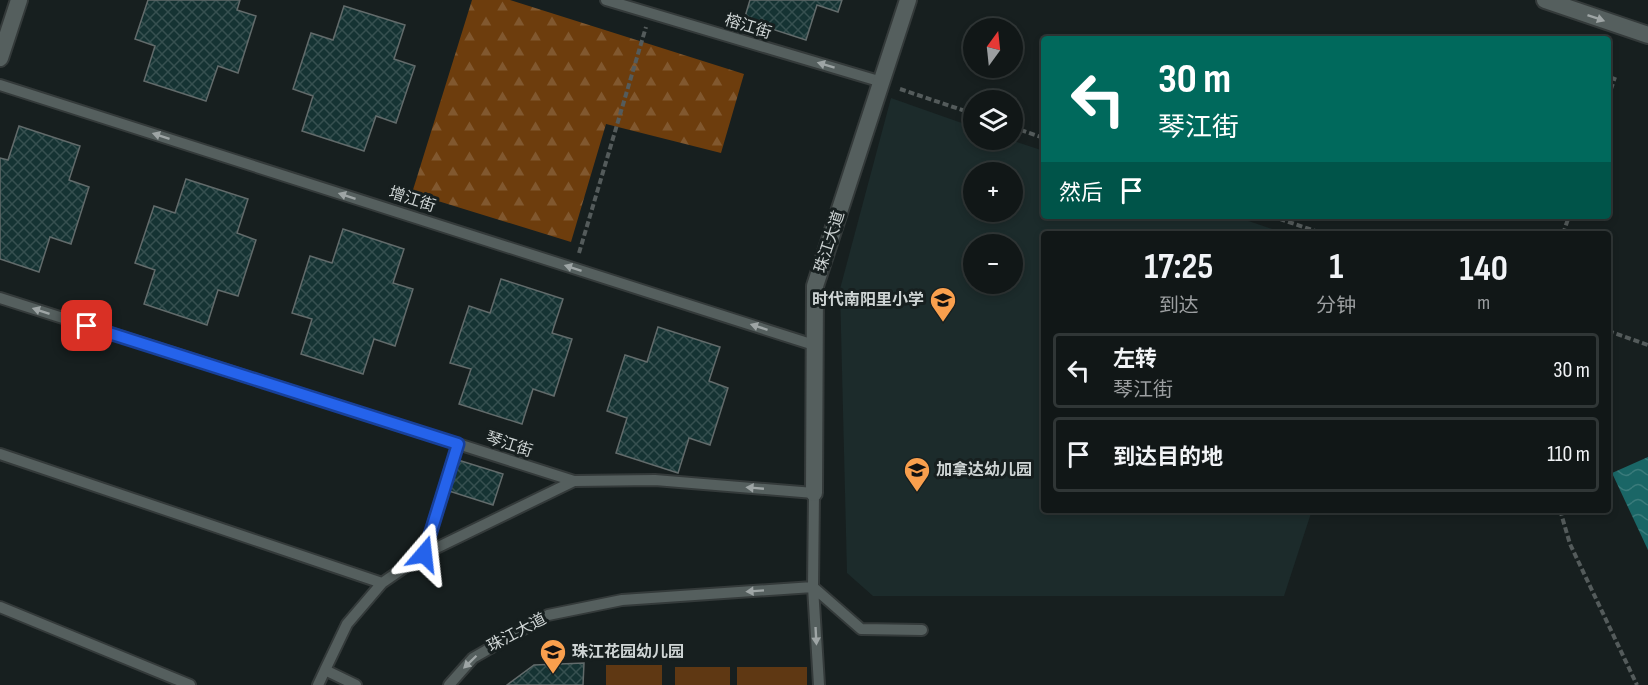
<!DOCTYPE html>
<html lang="zh">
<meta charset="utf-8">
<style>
body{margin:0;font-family:"Sofia Sans Condensed","Noto Sans SC",sans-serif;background:#1a2020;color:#f1f3f6;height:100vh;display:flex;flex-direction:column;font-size:22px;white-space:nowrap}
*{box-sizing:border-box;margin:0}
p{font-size:20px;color:#9c9fa1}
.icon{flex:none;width:33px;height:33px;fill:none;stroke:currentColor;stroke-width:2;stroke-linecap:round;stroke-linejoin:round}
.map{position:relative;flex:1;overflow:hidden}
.details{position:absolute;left:1041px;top:231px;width:570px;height:282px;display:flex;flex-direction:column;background:#111717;border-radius:6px;box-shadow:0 3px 9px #0003,0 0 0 2px #303636}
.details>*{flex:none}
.top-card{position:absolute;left:1041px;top:36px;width:570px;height:183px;border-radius:6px;box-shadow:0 3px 9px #0003,0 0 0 2px #303636;background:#00695c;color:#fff;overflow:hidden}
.needle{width:39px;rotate:15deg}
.controls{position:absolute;left:963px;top:18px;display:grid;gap:12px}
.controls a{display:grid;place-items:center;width:60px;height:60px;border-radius:50%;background:#111717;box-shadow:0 3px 9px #0003,0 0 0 2px #303636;font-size:30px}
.pin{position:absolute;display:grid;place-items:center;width:51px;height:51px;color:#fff;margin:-26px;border-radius:12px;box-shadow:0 3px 9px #0006}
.me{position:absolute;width:66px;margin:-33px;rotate:17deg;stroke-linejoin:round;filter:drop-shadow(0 0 4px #0008)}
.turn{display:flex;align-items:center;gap:21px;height:126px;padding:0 18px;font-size:27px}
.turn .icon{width:78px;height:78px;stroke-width:2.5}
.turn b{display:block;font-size:42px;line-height:51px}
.then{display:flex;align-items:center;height:57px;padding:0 18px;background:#0003;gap:12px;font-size:22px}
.eta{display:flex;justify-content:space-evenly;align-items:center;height:102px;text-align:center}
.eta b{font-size:36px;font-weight:700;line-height:42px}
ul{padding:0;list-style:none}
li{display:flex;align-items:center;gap:18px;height:75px;margin:0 12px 9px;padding:0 6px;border:3px solid #303636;border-radius:6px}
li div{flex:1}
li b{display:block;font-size:22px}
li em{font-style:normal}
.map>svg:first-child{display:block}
.built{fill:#1c2b2b;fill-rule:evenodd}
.green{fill:#5f3813}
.forest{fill:url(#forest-firs)}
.water{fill:url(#water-waves)}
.building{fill:url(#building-cross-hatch);stroke:#626b6b;stroke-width:1.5}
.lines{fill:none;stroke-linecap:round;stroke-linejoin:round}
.service-casing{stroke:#343a3a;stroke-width:14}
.minor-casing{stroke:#343a3a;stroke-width:20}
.secondary-casing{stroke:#343a3a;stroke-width:20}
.path{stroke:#545b5b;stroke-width:4;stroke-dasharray:6 3;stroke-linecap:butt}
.service{stroke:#555f5e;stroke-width:10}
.minor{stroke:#555f5e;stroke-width:16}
.secondary{stroke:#555f5e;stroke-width:16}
.oneway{fill:#9ea5a5}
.route-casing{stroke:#184099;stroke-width:15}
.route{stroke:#2563eb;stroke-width:10}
.labels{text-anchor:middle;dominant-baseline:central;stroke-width:6;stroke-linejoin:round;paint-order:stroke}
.street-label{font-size:16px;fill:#ced4d4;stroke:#171f1f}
.poi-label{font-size:16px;font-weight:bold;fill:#ced4d4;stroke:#171f1f;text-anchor:start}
</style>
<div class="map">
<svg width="1648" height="685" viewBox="0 0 1648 685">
<defs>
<pattern id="forest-firs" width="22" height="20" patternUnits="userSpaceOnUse" patternTransform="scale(1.5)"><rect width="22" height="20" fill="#6d3d0d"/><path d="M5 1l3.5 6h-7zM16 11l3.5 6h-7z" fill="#81582f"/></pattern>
<pattern id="water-waves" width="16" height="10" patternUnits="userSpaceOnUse" patternTransform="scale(1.5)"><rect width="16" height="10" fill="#1a6666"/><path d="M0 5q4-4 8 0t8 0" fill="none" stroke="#3a7b7b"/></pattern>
<pattern id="building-cross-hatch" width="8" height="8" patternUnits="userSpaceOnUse" patternTransform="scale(1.5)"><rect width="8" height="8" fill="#153333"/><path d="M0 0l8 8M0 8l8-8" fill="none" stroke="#365050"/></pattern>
</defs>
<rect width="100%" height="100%" fill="#171f1f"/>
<path class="built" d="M891,98L973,127L974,140H1011L1044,151V216H1234L1287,234H1044V510H1312L1284,596H873L847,573L840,289ZM974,172H1012V212H974ZM974,244H1012V284H974Z"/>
<path class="green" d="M606,665H662V685H606Z
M675,667H730V685H675Z
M737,667H807V685H737Z"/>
<path class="forest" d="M472,0H510L744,74L721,153L606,124L571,242L412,193Z"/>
<path class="water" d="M1648,457V550L1612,473Z"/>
<path class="building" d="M148,0H240L237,10L256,16L238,73L218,66L206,101L144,81L155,46L135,39Z
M750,0H842L838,12L817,5L806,40L744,20Z
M344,6L405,25L394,59L415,66L396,123L376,116L364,151L302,131L313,96L293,89L311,33L333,40Z
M19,126L80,146L69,180L89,187L71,244L50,237L39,272L0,259V158L8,160Z
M186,179L248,199L237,233L256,240L238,296L218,290L207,325L144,304L155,270L135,263L154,206L175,213Z
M343,229L404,249L393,283L413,289L395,346L374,339L363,374L301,354L312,319L292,313L310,256L332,263Z
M501,279L563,299L552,333L572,339L554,396L533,389L522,424L459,404L471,369L450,363L469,306L490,313Z
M658,327L720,347L709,381L728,388L710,445L689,438L678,473L616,453L627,418L607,411L625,355L647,362Z
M458,460L503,474L493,505L449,491Z
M584,663L583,685H507L534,665Z"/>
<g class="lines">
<g class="service-casing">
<path id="service" d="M606,0L882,82
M0,85L814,345
M0,298L574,481L655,480L814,493L813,587L819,685
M0,454L382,583
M424,554L458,444
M813,587L861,629L922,630
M0,607L190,685
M318,685L325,670
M356,685L325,670L347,624L382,583L424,554L574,481
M449,685L473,658L548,615L622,600L813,587"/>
</g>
<g class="minor-casing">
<path id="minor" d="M0,58L19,0
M814,493L815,286L908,0"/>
</g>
<g class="secondary-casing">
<path id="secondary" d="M1545,0L1648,35"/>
</g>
<path class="path" d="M900,89L974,114
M1608,98L1615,77
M1012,127L1044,138
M1271,216L1324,234
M1563,234L1569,216
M579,253L646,27
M1608,331L1648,345
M1560,510L1570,544L1637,685"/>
<use href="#service" class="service"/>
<use href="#minor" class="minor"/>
<use href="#secondary" class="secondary"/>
</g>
<defs><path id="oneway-solid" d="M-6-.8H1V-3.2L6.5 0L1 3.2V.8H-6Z" transform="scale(1.5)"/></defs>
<g class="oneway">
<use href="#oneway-solid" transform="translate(1596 18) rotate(19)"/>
<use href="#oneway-solid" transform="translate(826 65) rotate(-163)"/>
<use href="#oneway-solid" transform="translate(161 136) rotate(-162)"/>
<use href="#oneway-solid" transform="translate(347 196) rotate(-162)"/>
<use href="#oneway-solid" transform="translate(573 268) rotate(-162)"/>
<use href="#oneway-solid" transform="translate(41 311) rotate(-162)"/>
<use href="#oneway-solid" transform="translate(759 327) rotate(-162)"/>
<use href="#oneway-solid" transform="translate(755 488) rotate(-175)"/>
<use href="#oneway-solid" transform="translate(755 591) rotate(176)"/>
<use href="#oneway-solid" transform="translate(816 636) rotate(87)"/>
<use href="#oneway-solid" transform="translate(470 662) rotate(136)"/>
</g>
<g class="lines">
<g class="route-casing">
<path id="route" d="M87,326L458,444L424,554"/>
</g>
<use href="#route" class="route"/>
</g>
<defs>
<g id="school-pin" transform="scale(1.35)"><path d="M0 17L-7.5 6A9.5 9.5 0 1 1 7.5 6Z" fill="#f99f4d" stroke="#171f1f"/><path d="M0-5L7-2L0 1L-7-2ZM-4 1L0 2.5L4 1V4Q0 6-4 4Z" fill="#111"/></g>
</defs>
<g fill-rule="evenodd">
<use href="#school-pin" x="943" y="300"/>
<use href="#school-pin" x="917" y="470"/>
<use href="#school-pin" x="553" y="652"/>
</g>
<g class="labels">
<g class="street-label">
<text transform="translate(748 27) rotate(17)">榕江街</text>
<text transform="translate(412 200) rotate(18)">增江街</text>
<text transform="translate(830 242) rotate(-72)">珠江大道</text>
<text transform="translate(509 445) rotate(18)">琴江街</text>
<text transform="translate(517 633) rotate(-28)">珠江大道</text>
</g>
<g class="poi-label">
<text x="924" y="300" text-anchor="end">时代南阳里小学</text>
<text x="936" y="470">加拿达幼儿园</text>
<text x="572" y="652">珠江花园幼儿园</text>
</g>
</g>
</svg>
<div class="controls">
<a><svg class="needle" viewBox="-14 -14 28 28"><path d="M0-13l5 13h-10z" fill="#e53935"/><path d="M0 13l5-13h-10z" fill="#9c9fa1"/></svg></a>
<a><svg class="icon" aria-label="layers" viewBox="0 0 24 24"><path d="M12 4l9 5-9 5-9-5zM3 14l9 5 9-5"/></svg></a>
<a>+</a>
<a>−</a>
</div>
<div class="pin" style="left:87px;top:326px;background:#d93025"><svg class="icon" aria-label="arrive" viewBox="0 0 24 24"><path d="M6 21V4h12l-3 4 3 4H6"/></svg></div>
<svg class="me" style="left:424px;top:554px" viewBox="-20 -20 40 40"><path d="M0-17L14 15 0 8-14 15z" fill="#2563eb" stroke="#fff" stroke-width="4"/></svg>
<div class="top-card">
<div class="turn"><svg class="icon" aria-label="left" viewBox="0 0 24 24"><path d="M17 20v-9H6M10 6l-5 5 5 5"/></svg><div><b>30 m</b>琴江街</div></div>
<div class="then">然后<svg class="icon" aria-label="arrive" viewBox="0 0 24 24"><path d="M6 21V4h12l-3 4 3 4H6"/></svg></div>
</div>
<section class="details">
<div class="eta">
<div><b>17:25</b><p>到达</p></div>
<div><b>1</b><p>分钟</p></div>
<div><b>140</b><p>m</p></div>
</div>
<ul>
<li><svg class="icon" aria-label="left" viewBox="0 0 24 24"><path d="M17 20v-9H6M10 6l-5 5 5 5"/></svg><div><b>左转</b><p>琴江街</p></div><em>30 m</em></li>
<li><svg class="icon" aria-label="arrive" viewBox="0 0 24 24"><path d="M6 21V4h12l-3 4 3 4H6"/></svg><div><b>到达目的地</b></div><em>110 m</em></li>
</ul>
</section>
</div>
